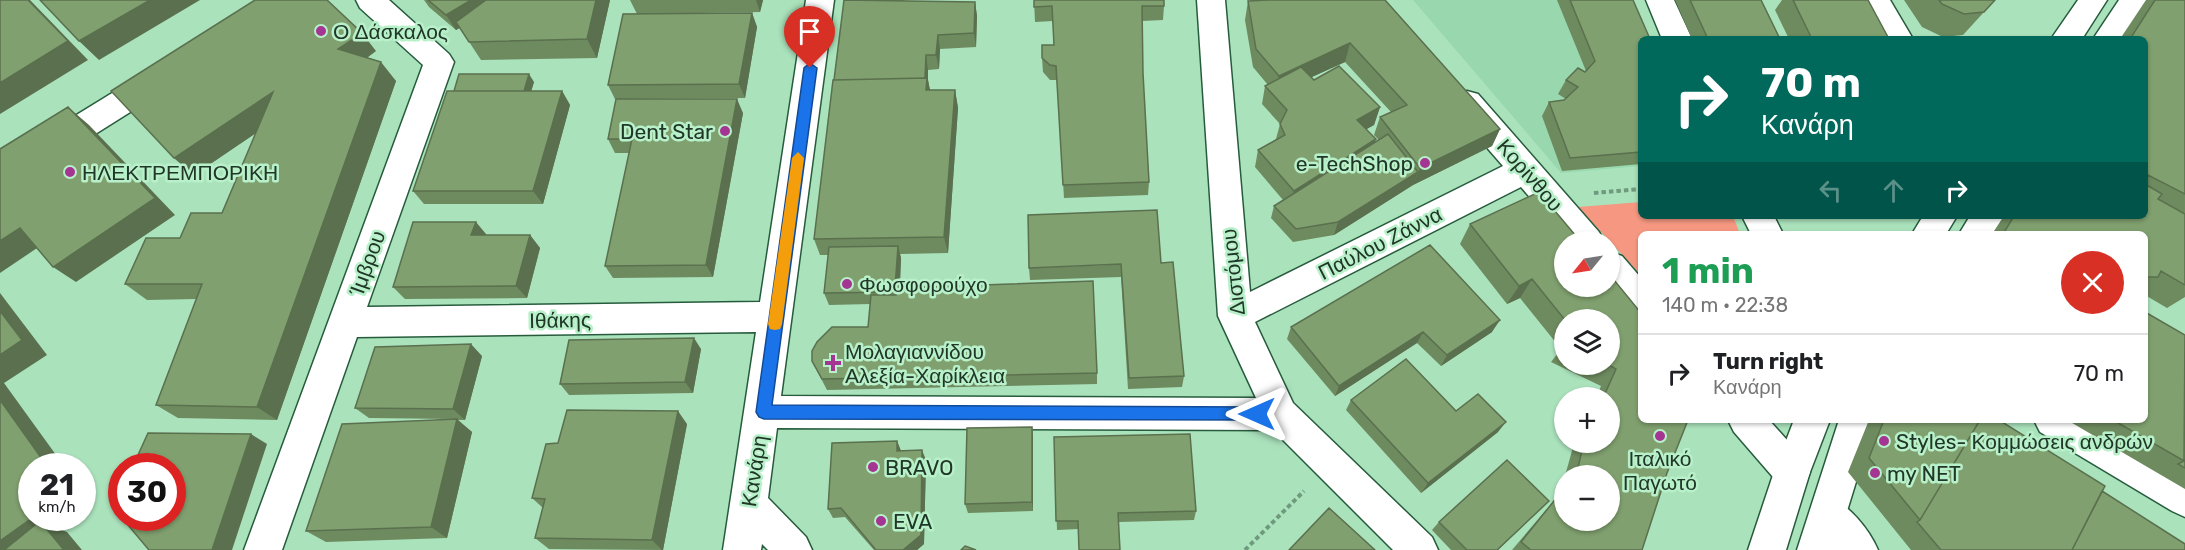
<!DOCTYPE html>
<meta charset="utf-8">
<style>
body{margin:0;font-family:Rubik,sans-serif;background:#f2f2f2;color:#202124;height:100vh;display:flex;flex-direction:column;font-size:22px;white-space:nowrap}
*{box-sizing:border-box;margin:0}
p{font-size:20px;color:#757577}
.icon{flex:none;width:33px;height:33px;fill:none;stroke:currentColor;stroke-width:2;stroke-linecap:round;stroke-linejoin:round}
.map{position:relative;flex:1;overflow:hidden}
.side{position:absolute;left:1638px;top:231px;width:510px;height:192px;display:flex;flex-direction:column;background:#fff;border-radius:9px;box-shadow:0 2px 4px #0004}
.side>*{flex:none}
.banner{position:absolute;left:1638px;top:36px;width:510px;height:183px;border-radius:9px;box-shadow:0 2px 4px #0004;background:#00695c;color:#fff;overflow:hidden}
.needle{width:39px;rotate:240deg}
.controls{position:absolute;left:1554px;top:231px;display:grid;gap:12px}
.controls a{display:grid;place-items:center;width:66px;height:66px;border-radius:50%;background:#fff;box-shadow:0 2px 4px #0004;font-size:30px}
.speed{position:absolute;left:18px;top:453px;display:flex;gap:12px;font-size:30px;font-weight:700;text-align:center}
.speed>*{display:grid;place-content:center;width:78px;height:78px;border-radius:50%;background:#fff;box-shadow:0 2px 4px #0004;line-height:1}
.speed small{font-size:15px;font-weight:400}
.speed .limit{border:9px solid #d22;background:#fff;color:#111}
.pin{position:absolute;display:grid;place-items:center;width:51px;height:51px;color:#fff;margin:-62px -26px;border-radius:50% 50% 50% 0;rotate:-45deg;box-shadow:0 0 6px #0007}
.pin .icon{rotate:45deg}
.me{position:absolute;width:66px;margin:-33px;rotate:270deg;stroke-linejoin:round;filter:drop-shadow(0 0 4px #0008)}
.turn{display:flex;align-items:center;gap:21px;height:126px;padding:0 24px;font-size:27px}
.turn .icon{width:78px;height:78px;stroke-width:2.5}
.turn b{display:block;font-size:42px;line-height:51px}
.lanes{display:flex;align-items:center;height:57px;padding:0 24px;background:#0003;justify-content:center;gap:30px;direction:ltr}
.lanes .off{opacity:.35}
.round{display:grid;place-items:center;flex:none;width:63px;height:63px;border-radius:32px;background:#f2f2f2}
.summary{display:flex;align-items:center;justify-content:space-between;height:102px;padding:0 24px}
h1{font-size:36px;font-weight:700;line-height:45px;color:#1e9e55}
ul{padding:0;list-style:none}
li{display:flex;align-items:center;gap:18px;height:78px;padding:0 24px;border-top:2px solid #e0e0e0}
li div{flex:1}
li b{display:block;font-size:22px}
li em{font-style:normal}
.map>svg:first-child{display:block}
.built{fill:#99d8ae}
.green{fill:#f69881}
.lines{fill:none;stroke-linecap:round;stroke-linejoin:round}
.minor-casing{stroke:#265c3c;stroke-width:3}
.major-casing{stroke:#265c3c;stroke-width:3}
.path{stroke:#709a7d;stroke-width:4;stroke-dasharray:4.5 3;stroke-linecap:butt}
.minor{fill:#fff;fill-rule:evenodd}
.major{fill:#fff;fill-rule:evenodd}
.wall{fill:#6e8a5f;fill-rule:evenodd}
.shaded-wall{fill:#5a704e}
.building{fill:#80a06f;stroke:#5a704e;stroke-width:1.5}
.route{fill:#1a73e8;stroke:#114b97;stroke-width:1.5}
.slow{fill:#f59e0b}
.poi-dot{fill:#a53593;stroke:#b7f0c9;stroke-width:2}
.labels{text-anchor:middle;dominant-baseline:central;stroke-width:5;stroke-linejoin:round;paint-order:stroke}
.poi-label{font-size:21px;fill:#203728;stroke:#b7f0c9;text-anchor:start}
.street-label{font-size:21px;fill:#203728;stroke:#b7f0c9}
</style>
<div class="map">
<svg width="2185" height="550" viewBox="0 0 2185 550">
<rect width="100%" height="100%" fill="#aae2bc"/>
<path class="built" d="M1413,0H1628L1641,39V166L1561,173Z"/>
<path class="green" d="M1641,202V216H1733L1740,234H1641V275L1578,207Z"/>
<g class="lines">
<g class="minor-casing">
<path id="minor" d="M356,0H389L449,54L454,62L367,307L760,302L806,0H834L781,396L1256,398L1218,316L1197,0H1225L1250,292L1503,166L1456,112L1452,103L1456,94L1467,91L1478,94L1599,232L1604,242H1568L1521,187L1255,322L1293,403L1432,537L1438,550H1393L1273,430L777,428L768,498L806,537L812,550H768L762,544L761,550H723L756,332L357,337L282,550H244L423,65L360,8Z
M1646,0H1674L1692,39H1662Z
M1862,0H1890L1913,39H1883Z
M1742,216H1774L1783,234H1751Z
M1610,252L1622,256L1641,278V316L1629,311L1608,286H1610Z
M1728,420H1769L1805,460L1810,472L1805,484L1792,489L1779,484L1734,432Z
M2034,420H2084L2185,479V517L2172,511L2040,432Z
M1828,496C1849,505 1869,529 1878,550H1835L1815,527L1810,514L1815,501Z"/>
</g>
<g class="major-casing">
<path id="major" d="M2078,0H2107L2082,39H2051Z
M2119,0H2148L2124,39H2093Z
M159,67L170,71L174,79L170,87L11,187L0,191V162L148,71Z
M1923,216H1957L1946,234H1912Z
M1970,216H2004L1993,234H1959Z
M1794,420H1830L1810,472L1786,550H1748L1774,472Z
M1839,420H1875L1835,550H1797Z"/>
</g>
<path class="path" d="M1594,193L1641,189
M1245,550L1304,491"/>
<use href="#minor" class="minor"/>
<use href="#major" class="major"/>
</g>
<path class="wall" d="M424,0H610L597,58L481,60L460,28L456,30L429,7Z
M630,0H763L760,12L637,14Z
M844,0H905L904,1L975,2L977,16L976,47L940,49L939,69L928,70V80L930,90H955L958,108L948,253L900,254L901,258L900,287L1097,373V384L827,390L812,361L868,327L870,304L829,305L824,293L828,255H820L814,239Z
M1034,0L1164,6L1163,20L1142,21L1143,73L1149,182L1148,195L1064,198L1057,80H1050L1043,72L1042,58L1054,45L1053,21L1035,22Z
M1385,0L1500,129L1492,146L1413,185L1334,235L1293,242L1271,218L1274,206L1283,200L1255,167L1258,150L1276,139L1280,124L1262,104L1265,86L1268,85L1253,67L1245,20L1248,1ZM1345,62L1391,112L1380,117L1374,135L1379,140L1374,143L1376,139L1366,129L1374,125L1380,107L1314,80L1311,77Z
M1557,0H1633L1641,39V164L1562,171L1542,116L1549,102L1564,100L1566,99L1558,94L1566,80L1586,71Z
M1675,0H1761L1780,39H1692Z
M1782,0H1868L1889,39H1789L1775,10Z
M1904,0H1995L1963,35L1943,37L1922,27Z
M2146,0H2185V297L2167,308L2145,295V234H1992L2004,216H2145V39H2120Z
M752,13L757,27L745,98L619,99L743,113L713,277L613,278L605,266L630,153H615L608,139L616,99H615L608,85Z
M376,51L367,58L396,81L277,420L178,418L156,405L196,299L147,300L125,284L180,238L222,213L256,133L194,175L174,158Z
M534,82L531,91H562L570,105L543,204H424L413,191L454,91Z
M1470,224L1610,286L1667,473L1642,550H1512L1545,511L1558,496L1560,497L1564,479V520L1610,476H1565L1573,447L1575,442H1610V398H1596L1601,386L1551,362L1561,349L1520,298L1507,304L1460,244ZM1564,320L1610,364H1564Z
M486,234V235H530L540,248L527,298L405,299L393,287Z
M1161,263L1184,376L1182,387L1128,389L1121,277L1030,280L1029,268Z
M1291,327L1492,332L1441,366L1417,343L1335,396L1287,339Z
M2185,335V489L2067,420H2145Z
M701,349L693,393L569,395L560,384Z
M482,356L465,420H457L472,432L447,538L326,542L306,531L454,419L369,418L355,408Z
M1351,400L1456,411L1498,432L1421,493L1346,410Z
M1869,420H1999L2102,491L2185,550H1911L1848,472Z
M687,424L663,550L549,549L535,538L543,508L532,498Z
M1032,427L1033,437V511L968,513L965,504Z
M1054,437L1196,511L1194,520L1119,522L1078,529L1057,530Z
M897,441L901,451L926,460L924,544L917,550H874L845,517L833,518L828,509Z
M1549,501L1498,550H1451L1432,530L1439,522Z"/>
<path class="shaded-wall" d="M28,0H30L88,60L0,114V83Z
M150,0H200L99,60L79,41Z
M471,0H504L456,30L446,15Z
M596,0H610L597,58L587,39Z
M756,0H763L760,12Z
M975,2L977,16L976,47L974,33Z
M752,13L757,27L745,98L739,84Z
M362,33L376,51L353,67L338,49Z
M938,35L940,49L939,69L936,55Z
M1350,43L1345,62L1275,94L1279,76Z
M926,55L928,70V80L931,96L930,108L924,82Z
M381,62L396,81L277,420L257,407Z
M529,74L534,82L527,105L522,98Z
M955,90L958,108L948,253L944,237Z
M562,91L570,105L543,204L533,191Z
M273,92L290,110L194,175L174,158Z
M737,99L743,113L713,277L706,265Z
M68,107L89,125L175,215L76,282L53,267Z
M1380,107L1374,125L1351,138L1357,120Z
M1500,129L1492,146L1413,185L1420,168Z
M1376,139L1370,157L1289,208L1294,191Z
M1418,172L1413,185L1334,235L1338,222Z
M476,222L486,234L482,248L471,235Z
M20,228L43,244L0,273V241Z
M530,235L540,248L527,298L516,286Z
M898,246L901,258L899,300L895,288Z
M1532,279L1520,298L1507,304L1519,286Z
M0,293L47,355L4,383L64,466H47L0,400Z
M1500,320L1492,332L1441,366L1447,355Z
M1423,332L1417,343L1335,396L1339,386Z
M694,338L701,349L693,393L685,382Z
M471,344L482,356L465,420L453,409Z
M678,411L687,424L663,550H662L652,540Z
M457,419L472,432L447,538L431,527Z
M1506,422L1498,432L1421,493L1428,483Z
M1032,427L1033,437V511L1032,502Z
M251,434L267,444L232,550H212Z
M897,441L901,451H897Z
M922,450L926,460L924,544L917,550H903Z
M82,493L91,505L82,511Z
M32,518H74L59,529L67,532L82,550H0V541Z"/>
<path class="building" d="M0,0H28L68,41L0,83Z
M40,0H150L79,41Z
M255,0H327L362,33L338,49L381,62L257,407L156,405L202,284H125L146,238H180L191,213H222L273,92L174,158L111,91Z
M428,0H471L446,15Z
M486,0H596L587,39L469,42L456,22Z
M844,0L975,2L974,33L938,35L936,55H926L925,78L834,80Z
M1034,0H1164V6H1142L1143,73L1149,182L1063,185L1056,66L1050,65L1042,58V45H1054L1052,6L1034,7Z
M1268,0H1385L1500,129L1420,168L1380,117L1407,105L1350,43L1279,76L1256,49L1248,1Z
M1570,0H1633L1650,39H1641V152L1570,158L1549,102L1564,100L1578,87L1566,80L1578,68L1585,72L1595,61Z
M1690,0H1761L1780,39H1708Z
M1793,0H1868L1889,39H1812Z
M1939,0H1995L1984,12L1964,14L1942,4Z
M2155,0H2185V194L2148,175L2145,181V39H2130Z
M752,13L739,84L608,85L623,14Z
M1339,66L1380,107L1357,120L1376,139L1294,191L1258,150L1285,135L1280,124L1287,110L1265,86L1301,67L1314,80Z
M459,74H529L524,91H454Z
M927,78L926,90H955L944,237L814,239L833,80Z
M447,91H562L533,191H413Z
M616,99H737L706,265L605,266L632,139H608Z
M68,107L155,198L53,267L20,228L0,241V149Z
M1388,134L1418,172L1338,222L1296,229L1274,206Z
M2145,184L2162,194L2158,199L2185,214V285L2161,271L2158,277H2145V234H2003L2014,216H2145Z
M1539,192L1581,242H1564V286H1610V275L1641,313V420H1688L1667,473L1642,550H1531L1521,542L1558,496L1564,499V520H1610V476H1576L1584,442H1610V398H1603L1616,369L1607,364H1610V320H1565L1532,279L1519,286L1470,224Z
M1157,210L1161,263L1173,262L1184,376L1129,378L1121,264L1029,268L1028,215Z
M413,222H476L471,235H530L516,286L393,287Z
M1430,245L1500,320L1447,355L1423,332L1339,386L1291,327Z
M898,246L895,288L1093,281L1097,373L822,379L812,361V351L817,342L832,327H868L871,295H896V292L824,293L829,247Z
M0,311L22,340L0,355Z
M2145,312L2185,335L2184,461L2113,420H2145Z
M694,338L685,382L560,384L569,340Z
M471,344L453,409L355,408L375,347Z
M1406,359L1456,411L1478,394L1506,422L1428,483L1351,400Z
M0,400L47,466H32V518L0,541Z
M567,410L678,411L652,540L535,538L545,499L532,498L546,444L558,443Z
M457,419L431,527L306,531L342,424Z
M1884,420H1980L1920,520L1869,458Z
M1980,420H1999L2105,486L2072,550H1941L1917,522L1920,520Z
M1032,427V502L965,504L967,428Z
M148,433L251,434L212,550H149L122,518H172V466H133Z
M1190,434L1196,511L1118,513L1120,550H1079L1078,521H1056L1054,437Z
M897,441V451L922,450L921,535L903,550H876L841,508L828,509L832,443Z
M1507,460L1549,501L1497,550H1467L1439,522Z
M2185,460V468L2178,464L2184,461Z
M2102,491L2185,544V550H2072Z
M122,492V517L114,508Z
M1329,508L1375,550H1289Z
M40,521L64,550H4Z
M965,546L976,550H961Z"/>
<path class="route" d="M810,63L817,68L772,405L1257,407L1262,409L1265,414L1262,418L1257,420L764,419L759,417L756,412L804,68Z"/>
<path class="slow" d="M798,152L804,158L782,324L780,329L775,330L770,329L768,324L792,158Z"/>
<g class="poi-dot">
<circle cx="321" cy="31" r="6"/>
<circle cx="725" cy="131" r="6"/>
<circle cx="1425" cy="163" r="6"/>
<circle cx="70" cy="172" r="6"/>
<circle cx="847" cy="284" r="6"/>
<path d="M830 354h6v6h6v6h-6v6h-6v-6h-6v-6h6z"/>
<circle cx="1660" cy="436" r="6"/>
<circle cx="1884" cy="441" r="6"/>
<circle cx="873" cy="467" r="6"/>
<circle cx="1875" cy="473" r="6"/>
<circle cx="881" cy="521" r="6"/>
</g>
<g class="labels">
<g class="poi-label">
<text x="333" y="31">Ο Δάσκαλος</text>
<text x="713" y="131" text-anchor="end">Dent Star</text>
<text x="1413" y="163" text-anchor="end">e-TechShop</text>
<text x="82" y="172">ΗΛΕΚΤΡΕΜΠΟΡΙΚΗ</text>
<text x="859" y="284">Φωσφορούχο</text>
<text x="845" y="351">Μολαγιαννίδου<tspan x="845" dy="24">Αλεξία-Χαρίκλεια</tspan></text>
<text x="1896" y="441">Styles- Κομμώσεις ανδρών</text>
<text x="1660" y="458" text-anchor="middle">Ιταλικό<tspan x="1660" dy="24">Παγωτό</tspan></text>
<text x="885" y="467">BRAVO</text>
<text x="1887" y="473">my NET</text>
<text x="893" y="521">EVA</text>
</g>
<g class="street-label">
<text transform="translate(1530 175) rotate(49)">Κορίνθου</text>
<text transform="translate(1380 243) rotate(-27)">Παύλου Ζάννα</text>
<text transform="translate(367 263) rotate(-70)">Ίμβρου</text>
<text transform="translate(1233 272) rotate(-96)">Διστόμου</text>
<text transform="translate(560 320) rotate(-1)">Ιθάκης</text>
<text transform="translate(754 471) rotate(-81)">Κανάρη</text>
</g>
</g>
</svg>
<div class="controls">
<a><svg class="needle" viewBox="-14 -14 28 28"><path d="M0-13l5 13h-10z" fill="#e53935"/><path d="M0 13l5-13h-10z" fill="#757577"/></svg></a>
<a><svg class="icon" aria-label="layers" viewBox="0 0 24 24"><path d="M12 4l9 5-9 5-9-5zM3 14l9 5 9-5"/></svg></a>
<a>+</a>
<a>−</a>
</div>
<div class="speed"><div>21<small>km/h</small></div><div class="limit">30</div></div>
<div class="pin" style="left:810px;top:68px;background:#d93025"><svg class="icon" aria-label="arrive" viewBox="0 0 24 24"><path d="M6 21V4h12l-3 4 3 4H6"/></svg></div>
<svg class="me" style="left:1257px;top:414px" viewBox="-20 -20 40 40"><path d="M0-17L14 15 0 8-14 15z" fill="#1a73e8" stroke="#fff" stroke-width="4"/></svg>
<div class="banner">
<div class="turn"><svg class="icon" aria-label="right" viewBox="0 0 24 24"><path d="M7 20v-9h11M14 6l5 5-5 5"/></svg><div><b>70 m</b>Κανάρη</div></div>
<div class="lanes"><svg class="icon off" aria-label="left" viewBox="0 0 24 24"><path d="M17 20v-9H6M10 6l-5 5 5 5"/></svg><svg class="icon off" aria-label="ahead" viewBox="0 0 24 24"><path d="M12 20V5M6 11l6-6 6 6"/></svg><svg class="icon" aria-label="right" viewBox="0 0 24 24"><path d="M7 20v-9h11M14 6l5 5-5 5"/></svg></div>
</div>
<section class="side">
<div class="summary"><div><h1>1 min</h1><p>140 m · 22:38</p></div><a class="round" style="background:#d93025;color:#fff"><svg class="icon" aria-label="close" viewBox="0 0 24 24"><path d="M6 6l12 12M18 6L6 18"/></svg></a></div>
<ul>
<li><svg class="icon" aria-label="right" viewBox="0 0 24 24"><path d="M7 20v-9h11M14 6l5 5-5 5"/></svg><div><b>Turn right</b><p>Κανάρη</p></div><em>70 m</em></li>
</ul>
</section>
</div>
